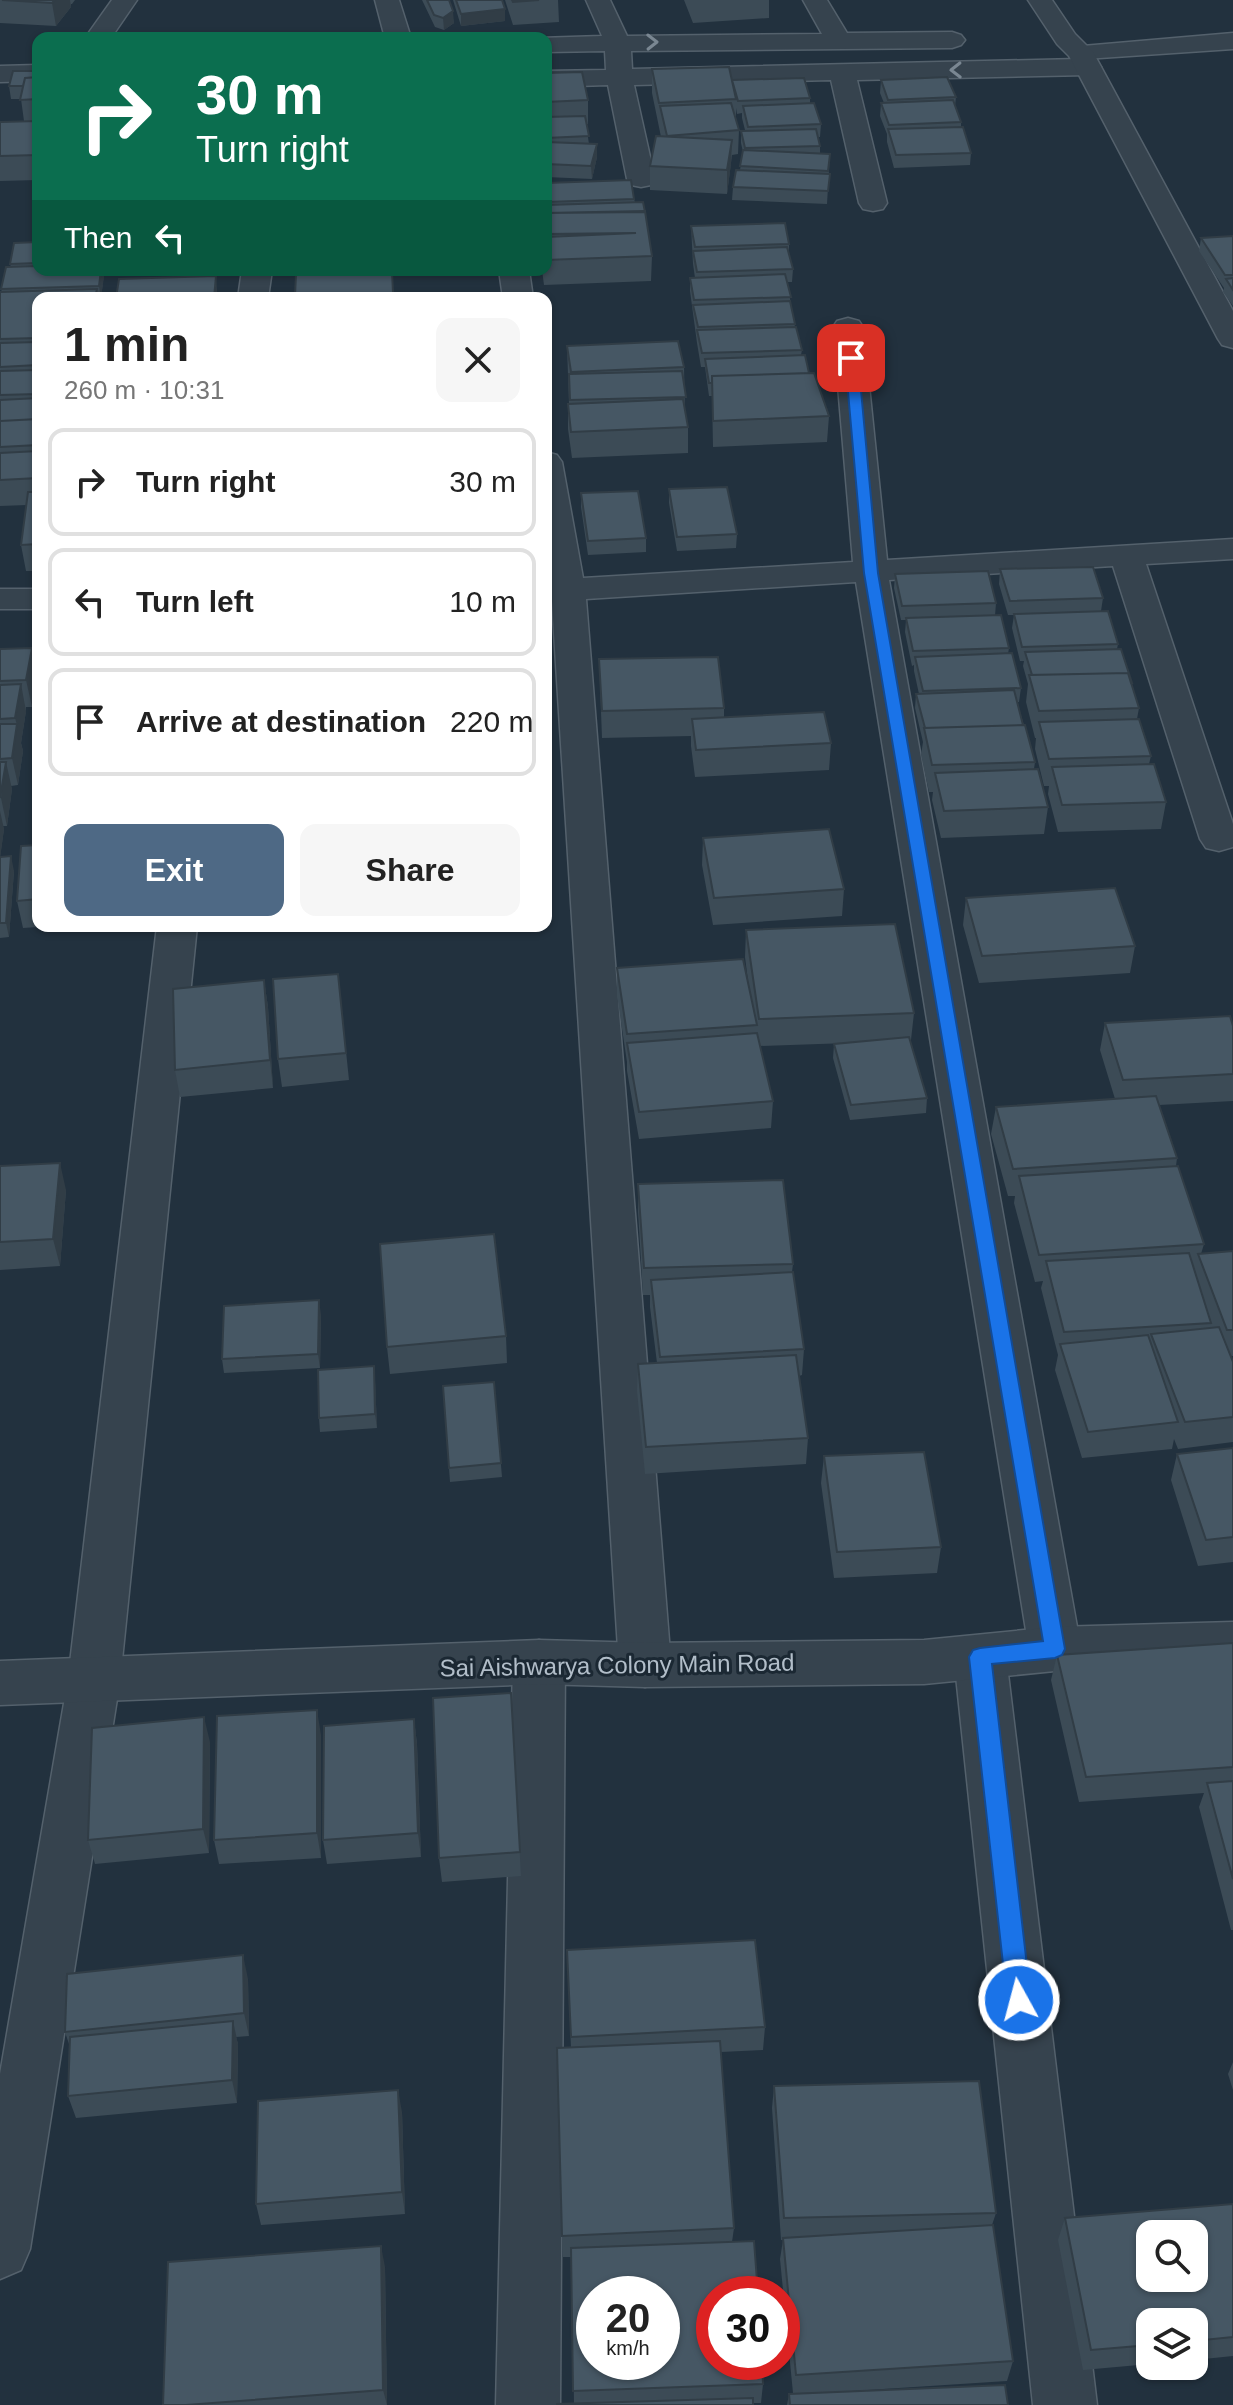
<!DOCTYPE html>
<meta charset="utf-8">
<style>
body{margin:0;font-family:Helvetica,sans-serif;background:#f6f6f6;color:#222;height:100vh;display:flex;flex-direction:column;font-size:30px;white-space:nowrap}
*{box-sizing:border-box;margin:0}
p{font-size:26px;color:#767676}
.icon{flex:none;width:44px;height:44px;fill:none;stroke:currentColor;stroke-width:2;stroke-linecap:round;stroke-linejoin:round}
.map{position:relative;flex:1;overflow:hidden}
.drawer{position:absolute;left:32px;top:292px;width:520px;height:640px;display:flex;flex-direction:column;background:#fff;border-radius:16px;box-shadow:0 2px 6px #0004}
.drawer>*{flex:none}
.top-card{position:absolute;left:32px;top:32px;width:520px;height:244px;border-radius:16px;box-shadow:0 2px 6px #0004;background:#0b6e4f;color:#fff;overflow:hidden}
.tools{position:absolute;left:1136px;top:2220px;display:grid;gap:16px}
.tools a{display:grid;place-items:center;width:72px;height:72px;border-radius:16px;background:#fff;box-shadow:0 2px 6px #0004;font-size:40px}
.speed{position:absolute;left:576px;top:2276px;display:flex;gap:16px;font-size:40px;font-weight:700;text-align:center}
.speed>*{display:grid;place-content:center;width:104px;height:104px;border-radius:50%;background:#fff;box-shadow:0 2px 6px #0004;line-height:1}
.speed small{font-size:20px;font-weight:400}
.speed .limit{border:12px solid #d22;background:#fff;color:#111}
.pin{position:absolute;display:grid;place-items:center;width:68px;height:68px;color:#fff;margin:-34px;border-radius:16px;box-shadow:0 4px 12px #0006}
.me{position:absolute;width:88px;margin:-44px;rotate:353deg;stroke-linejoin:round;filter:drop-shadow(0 0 6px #0008)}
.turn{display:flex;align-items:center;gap:28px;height:168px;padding:0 32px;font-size:36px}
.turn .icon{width:104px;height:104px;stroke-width:2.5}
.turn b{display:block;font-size:56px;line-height:68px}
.then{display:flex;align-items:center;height:76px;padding:0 32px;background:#0003;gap:16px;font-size:30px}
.round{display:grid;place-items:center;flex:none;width:84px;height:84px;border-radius:16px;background:#f6f6f6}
.head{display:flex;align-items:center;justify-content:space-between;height:136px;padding:0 32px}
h1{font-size:48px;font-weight:700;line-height:60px}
.primary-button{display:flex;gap:16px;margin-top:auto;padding:16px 32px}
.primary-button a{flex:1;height:92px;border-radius:16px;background:#4e6985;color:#fff;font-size:32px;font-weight:700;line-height:92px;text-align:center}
.primary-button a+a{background:#f6f6f6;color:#222}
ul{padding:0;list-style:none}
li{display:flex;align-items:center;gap:24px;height:108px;margin:0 16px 12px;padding:0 16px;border:4px solid #e0e0e0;border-radius:16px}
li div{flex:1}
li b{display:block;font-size:30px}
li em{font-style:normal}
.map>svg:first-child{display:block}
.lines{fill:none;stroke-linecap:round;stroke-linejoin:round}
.minor-casing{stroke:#54616c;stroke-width:3}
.tertiary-casing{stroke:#54616c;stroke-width:3}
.minor{fill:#36434e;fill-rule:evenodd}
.tertiary{fill:#36434e;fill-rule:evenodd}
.wall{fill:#3c4b56}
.shaded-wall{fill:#313d46}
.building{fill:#465764;stroke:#313d46;stroke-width:2;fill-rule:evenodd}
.oneway{stroke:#7a8792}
.route{fill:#1a73e8;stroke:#114b97;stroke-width:2}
.labels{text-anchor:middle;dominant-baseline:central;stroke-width:6;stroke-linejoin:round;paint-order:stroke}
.street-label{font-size:24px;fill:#b2bec9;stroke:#1b2833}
</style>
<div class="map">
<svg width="1233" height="2405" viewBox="0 0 1233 2405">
<rect width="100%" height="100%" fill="#22313e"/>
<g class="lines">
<g class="minor-casing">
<path id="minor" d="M112,0H137L111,38H85Z
M375,0H399L411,38H385Z
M586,0H610L627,36L822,34L803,0H827L847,33L952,32L961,35L965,40L961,45L952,48L631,51L632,69L1079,59L1071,57L1067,52L1071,47L1233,33V49L1085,59L1097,62L1101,67L1097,72L1088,75L857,80L887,203L883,209L873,211L863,209L859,203L831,80L634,85L655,179L651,185L641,187L631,185L627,179L608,85L546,87V71L606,70L605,51L546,52V38H539L602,36Z
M38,65V81L0,82V66Z
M242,270H272L268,298H238Z
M499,270H529L533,298H503Z
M848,318L859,321L863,327L887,560L1233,539V559L1146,564L1233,824V847L1219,851L1206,848L1200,839L1113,566L889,580L1081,1649L1073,1664L1055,1671L1037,1664L1029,1649L856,582L586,599L671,1665L663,1681L645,1687L627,1681L619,1665L552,601H546V581H549L546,561V452L557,455L562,462L583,578L853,562L833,327L837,321Z
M0,589H38V609H0Z
M157,926H197L120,1680L30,2249L21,2270L0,2279V2074L68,1680Z
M980,1635L998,1642L1006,1657L1097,2405H1033L954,1657L962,1642Z
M539,1640L557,1646L565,1662L560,2405H496L513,1662L521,1646Z"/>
</g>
<g class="tertiary-casing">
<path id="tertiary" d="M1028,0H1052L1075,34L1093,52L1233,311V348L1222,345L1218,339L1069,56L1057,44Z
M1233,1622V1666L1055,1671L924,1684L645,1687L539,1684L0,1705V1661L539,1640L645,1643L924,1640L1055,1627Z"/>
</g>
<use href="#minor" class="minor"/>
<use href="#tertiary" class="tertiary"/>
</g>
<path class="wall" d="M0,0H75L72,4H71V7L56,26L0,23Z
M422,0H449L454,23L444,30L435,27Z
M453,0H502L505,21L461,26Z
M505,0H558L559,22L513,25Z
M684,0H769V18L693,23Z
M652,69L732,81L810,98V103L821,124L820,137H818L820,146V153L830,154L827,204L732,200L733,187L740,170L743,152L741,143V131L745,130L742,118V113L737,114L736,108V118L739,130L738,154L732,155L727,194L650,190V166L661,137L652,93Z
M38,71V180L0,181V122L24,121L21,99H11L9,86Z
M546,73L588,100V124H586L589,144H597V157L592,179L546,177Z
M881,80L956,97L955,106L961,122V127L971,153L970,165L894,168L887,142V134L880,116L881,103H884L880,93Z
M546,183L634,199L652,256L651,281L544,285L542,270H546Z
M691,226L789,244V253L793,269L792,282H787L795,327L802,350L801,355L829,416L827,442L713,447L712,396H709L705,367H701L697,343L690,291V278H695L693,264Z
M1233,236V306L1223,292L1224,288L1199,251L1201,238Z
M38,242V270H109L108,274H104L101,298H38V571H26L21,545L27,505L0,506V292H2L1,289L11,267L10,264Z
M392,271L393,298H296V274Z
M567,346L684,367L685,411L688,427V453L572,458L568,429V404H569Z
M669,489L737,534L736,548L677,551L669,503Z
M581,493L646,538V552L588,555L581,507Z
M1000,569L1103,598L1101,611L1118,644L1117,649L1132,683V685L1139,708L1137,719L1151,756L1149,764L1166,802L1161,829L1058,832L1048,794L1049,786H1044L1035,749L1036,738H1035L1026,702L1028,684L1023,666L1024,661H1020L1012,628L1014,615H1008L999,584Z
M895,574L996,603L995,616L1009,648L1008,654L1021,688L1019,702H1017L1035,762L1034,769L1048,807L1044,834L941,838L932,800L933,792H929L921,755L923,742L915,708L916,694H919L914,671V665L912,666L905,632L906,620H901L894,588Z
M32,648L37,674L32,707H26V711L21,743L23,751L18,785L11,786L12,789L7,826H3L4,829L0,857L14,871L9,937L0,938V649Z
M599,659L724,708V717L831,743L829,770L695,777L691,746V736L602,738Z
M703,838L844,889L842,916L713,925L702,865Z
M38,845V926H53L23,928L17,901Z
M966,898L1135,946L1130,973L979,983L963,925Z
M746,930L914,1013L911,1040H909L927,1098L926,1113L850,1120L833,1058L834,1044L848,1043L760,1046L773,1101L771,1128L639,1139L627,1071V1062L617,995V968L748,981L745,957Z
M338,974L349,1080L282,1087L278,1059Z
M264,980L268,1007L273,1088L180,1097L175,1070Z
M1105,1023L1233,1026V1101L1159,1105L1177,1158L1176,1166L1204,1244L1201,1254L1233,1251V1356H1231L1233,1362V1442L1178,1449L1174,1439L1172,1449L1082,1458L1055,1370L1058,1355L1041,1288L1043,1281L1035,1282L1014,1203L1015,1196H1008L991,1134L996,1107L1115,1099L1100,1050Z
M0,1166L66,1190L60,1266L0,1270Z
M638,1184L793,1264L792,1272L804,1349L802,1375L799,1376L808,1438L806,1464L645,1474L637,1391L638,1364L657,1363L650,1307V1295H643L638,1211Z
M321,1315L320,1368L224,1373L222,1359Z
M506,1336L507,1363L390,1374L387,1347Z
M375,1380L377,1428L320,1432L319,1418Z
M494,1382L502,1477L450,1482L443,1386Z
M1233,1448V1562L1198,1566L1171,1480L1177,1454Z
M824,1456L941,1547L937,1573L834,1578L821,1483Z
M1233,1643V1930H1231L1199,1807L1204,1793L1079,1802L1051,1680L1057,1655Z
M511,1693L521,1876L442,1882L439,1858Z
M414,1719L417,1744L421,1857L327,1864L323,1840Z
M321,1735V1858L219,1864L214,1840Z
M210,1742L209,1853L95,1864L88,1840Z
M567,1950L765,2027L763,2050L721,2052L734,2228L732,2242L763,2384L761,2403L574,2404L572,2257H563L557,2048H571Z
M248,1979L249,2036L236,2037L238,2044L237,2103L76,2118L68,2096L69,2044L65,2032Z
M1233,2062V2090L1228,2074Z
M774,2086L996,2213L992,2225L1013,2361L1007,2381L837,2392L1008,2405H787L789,2394L793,2393L780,2259L783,2240H781L772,2108Z
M402,2112L405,2214L261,2225L256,2204Z
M1233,2204V2356L1194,2360V2322H1150V2364L1083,2370L1058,2240L1065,2218Z
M385,2267L387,2405H163Z"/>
<path class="shaded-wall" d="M55,0H70L71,7L56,26L52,3Z
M505,9V21L461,26V14Z
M453,11L454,23L444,30L443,18Z
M732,140L731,164L727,194V170Z
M597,144V157L592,179L591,166Z
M101,270H103L104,277L101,298L99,286Z
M216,276L217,289V298H214Z
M32,648L37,674L32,707L26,680Z
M21,684L26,711L21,743L23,751L18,785L12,758L17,725L15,718Z
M6,762L12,789L7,826L1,798Z
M0,811L4,829L0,859Z
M11,856L14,871L9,937L6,923Z
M264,980L268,1007L273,1088L270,1060Z
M60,1163L66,1190L60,1266L53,1239Z
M319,1300L321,1315L320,1368L318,1354Z
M374,1366L375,1380L377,1428L375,1414Z
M317,1710L321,1735V1858L317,1833Z
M204,1717L210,1742L209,1853L203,1829Z
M414,1719L417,1744L421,1857L418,1833Z
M243,1955L248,1979L249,2036L244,2013Z
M233,2021L238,2044L237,2103L232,2080Z
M398,2090L402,2112L405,2214L402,2192Z
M381,2246L385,2267L387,2405L383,2390Z"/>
<path class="building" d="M2,0H55L52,3Z
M427,0H449L453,11L443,18L434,15Z
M456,0H502L505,9L461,14Z
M512,0H539L513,2Z
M729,67L736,99L659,103L652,69Z
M13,71H38V77L25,78L23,86H9Z
M582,72L588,100L546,102V73Z
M38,77V99L20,100L25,78Z
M947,77L956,97L888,100L881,80Z
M804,78L810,98L738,101L732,80Z
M953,100L961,122L889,125L881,103Z
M731,103L739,130L667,136L660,106Z
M814,103L821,124L748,127L743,106Z
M585,116L589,136L546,138V117Z
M38,121V155L0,156V122Z
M963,127L971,153L896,155L888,129Z
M816,129L820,146L745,148L741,131Z
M656,136L732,140L727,170L650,166Z
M546,142L597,144L591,166L546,164Z
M743,150L830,154L828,171L740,166Z
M736,170L830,174L828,191L733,187Z
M631,180L634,199L546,202V183Z
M643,202L645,212L546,213V205Z
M645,211L652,256L546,260V237L636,233L546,234V213Z
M785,223L789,244L695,247L691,226Z
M1233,236V275H1225L1201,238Z
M38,242V263L10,264L14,243Z
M787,247L793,269L697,272L693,251Z
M38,266V270H101L99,286L1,289L6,267Z
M392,271L393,293L295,296L296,274Z
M785,274L791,297L694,300L690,278Z
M216,276L214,298H116L119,279Z
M1233,278V290L1226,279Z
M97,289L95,298H38V338L0,339V292Z
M390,295V298H312Z
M790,301L795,324L698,327L693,305Z
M796,327L802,350L702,353L697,330Z
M678,341L684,367L571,372L567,346Z
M38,342V365L0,367V343Z
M805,355L809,373L712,376V383H709L705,359Z
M38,370V394L0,395V371Z
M682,371L686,397L570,400L569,374Z
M814,373L829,416L713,421L712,376Z
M38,398V419L0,421V400Z
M683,399L688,427L571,432L568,404Z
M38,419V445L0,447V421Z
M38,451V478L0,480V453Z
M727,487L737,534L677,537L669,489Z
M638,491L646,538L588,541L581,493Z
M28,492H38V544L21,545Z
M1093,567L1103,598L1010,601L1000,569Z
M988,571L996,603L902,606L895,574Z
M1108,611L1118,644L1022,647L1014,614Z
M1001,615L1009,648L913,651L906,618Z
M32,648L26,680L0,681V649Z
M1121,649L1132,683H1131L1128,673L1032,675L1025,652Z
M1012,653L1021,688L923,691L915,657Z
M718,657L724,708L602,711L599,659Z
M1128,673L1139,708L1039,711L1029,675Z
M21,684L15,718L0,719V685Z
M1014,690L1023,725L925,728L916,694Z
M824,712L831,743L696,750L692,719Z
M1139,719L1151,756L1049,759L1039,722Z
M0,724H17L12,758L0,759Z
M1025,725L1035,762L932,765L924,728Z
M0,762H6L0,798Z
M1154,764L1166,802L1062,805L1052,767Z
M1038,769L1048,807L944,811L935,773Z
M829,829L844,889L714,898L703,838Z
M38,845V899L17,901L21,846Z
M11,856L6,923H0V857Z
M1115,888L1135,946L982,956L966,898Z
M895,924L914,1013L759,1019L746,930Z
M743,959L757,1025L627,1034L617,968Z
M338,974L346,1053L278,1059L273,979Z
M264,980L270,1060L175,1070L173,989Z
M1230,1016L1233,1026V1074L1123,1080L1105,1023Z
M757,1033L773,1101L639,1112L627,1043Z
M909,1037L927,1098L851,1105L834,1044Z
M1156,1096L1177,1158L1013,1169L996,1107Z
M60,1163L53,1239L0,1242V1166Z
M1178,1166L1204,1244L1039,1255L1019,1176Z
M783,1180L793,1264L644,1268L638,1184Z
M494,1234L506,1336L387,1347L380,1244Z
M1233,1251V1330H1227L1198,1254Z
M1189,1253L1211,1323L1064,1332L1046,1261Z
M793,1272L804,1349L660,1357L651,1280Z
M319,1300L318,1354L222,1359L224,1306Z
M1219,1327L1233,1362V1417L1185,1422L1151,1334Z
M1148,1335L1178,1422L1088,1432L1060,1344Z
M796,1355L808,1438L646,1447L638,1364Z
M374,1366L375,1414L319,1418L318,1370Z
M494,1382L501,1463L449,1468L443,1386Z
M1233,1448V1537L1206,1540L1177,1454Z
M924,1452L941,1547L837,1552L824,1456Z
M1233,1643V1767L1086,1777L1057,1655Z
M511,1693L520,1852L439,1858L433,1698Z
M317,1710V1833L214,1840L217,1716Z
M204,1717L203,1829L88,1840L92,1728Z
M414,1719L418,1833L323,1840L324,1726Z
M1233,1781V1879L1207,1783Z
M755,1940L765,2027L571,2037L567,1950Z
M243,1955L244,2013L65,2032L67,1974Z
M233,2021L232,2080L68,2096L70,2037Z
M720,2041L734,2228L562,2236L557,2048Z
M979,2081L996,2213L784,2218L774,2086Z
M398,2090L402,2192L256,2204L258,2101Z
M1233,2204V2337L1194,2341V2322H1150V2345L1091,2350L1065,2218ZM1150,2234H1194V2278H1150Z
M993,2225L1013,2361L796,2375L783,2238Z
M754,2241L758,2294H714V2362H762L763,2384L573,2391L571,2248ZM594,2294H662V2362H594Z
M381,2246L383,2390L186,2405H163L168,2262Z
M1005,2385L1008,2405H790L789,2394Z
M753,2398V2405H557V2404Z"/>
<defs><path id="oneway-chevron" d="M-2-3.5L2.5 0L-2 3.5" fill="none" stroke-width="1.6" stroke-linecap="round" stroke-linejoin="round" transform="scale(2)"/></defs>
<g class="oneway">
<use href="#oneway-chevron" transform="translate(652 42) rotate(-1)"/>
<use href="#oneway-chevron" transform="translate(956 70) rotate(179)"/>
</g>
<path class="route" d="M851,354L858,358L878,573L1065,1649L1062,1655L1055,1658L992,1664L1031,2000L1028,2007L1019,2011L1011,2007L1007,2000L969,1657L973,1650L980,1648L1043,1641L864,573L845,358Z"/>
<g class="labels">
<g class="street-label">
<text transform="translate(617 1665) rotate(-1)">Sai Aishwarya Colony Main Road</text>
</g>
</g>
</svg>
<div class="tools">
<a><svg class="icon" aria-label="search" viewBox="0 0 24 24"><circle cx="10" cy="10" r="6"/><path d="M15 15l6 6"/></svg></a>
<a><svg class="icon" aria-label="layers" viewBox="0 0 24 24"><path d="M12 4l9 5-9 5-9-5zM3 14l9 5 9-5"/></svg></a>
</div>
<div class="speed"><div>20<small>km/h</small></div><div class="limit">30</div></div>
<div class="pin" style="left:851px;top:358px;background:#d93025"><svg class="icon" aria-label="arrive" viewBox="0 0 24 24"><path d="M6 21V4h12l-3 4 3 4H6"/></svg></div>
<svg class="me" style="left:1019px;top:2000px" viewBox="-20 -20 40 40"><circle r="17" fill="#1a73e8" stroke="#fff" stroke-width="3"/><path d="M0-11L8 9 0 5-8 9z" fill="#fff"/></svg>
<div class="top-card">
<div class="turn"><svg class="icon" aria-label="right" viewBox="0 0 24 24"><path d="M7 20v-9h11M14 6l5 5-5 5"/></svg><div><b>30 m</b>Turn right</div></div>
<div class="then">Then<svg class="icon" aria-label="left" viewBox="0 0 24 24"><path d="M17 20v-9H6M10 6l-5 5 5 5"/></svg></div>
</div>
<section class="drawer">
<div class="head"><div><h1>1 min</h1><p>260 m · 10:31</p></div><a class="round"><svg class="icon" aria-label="close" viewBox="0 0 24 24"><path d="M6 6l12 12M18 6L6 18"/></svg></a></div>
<ul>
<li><svg class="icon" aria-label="right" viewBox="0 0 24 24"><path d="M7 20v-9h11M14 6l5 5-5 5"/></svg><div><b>Turn right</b></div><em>30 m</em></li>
<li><svg class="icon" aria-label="left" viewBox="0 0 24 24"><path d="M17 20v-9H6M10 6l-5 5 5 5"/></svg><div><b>Turn left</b></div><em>10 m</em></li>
<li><svg class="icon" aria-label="arrive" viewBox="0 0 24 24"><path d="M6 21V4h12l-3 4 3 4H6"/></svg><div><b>Arrive at destination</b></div><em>220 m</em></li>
</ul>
<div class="primary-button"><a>Exit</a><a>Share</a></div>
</section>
</div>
